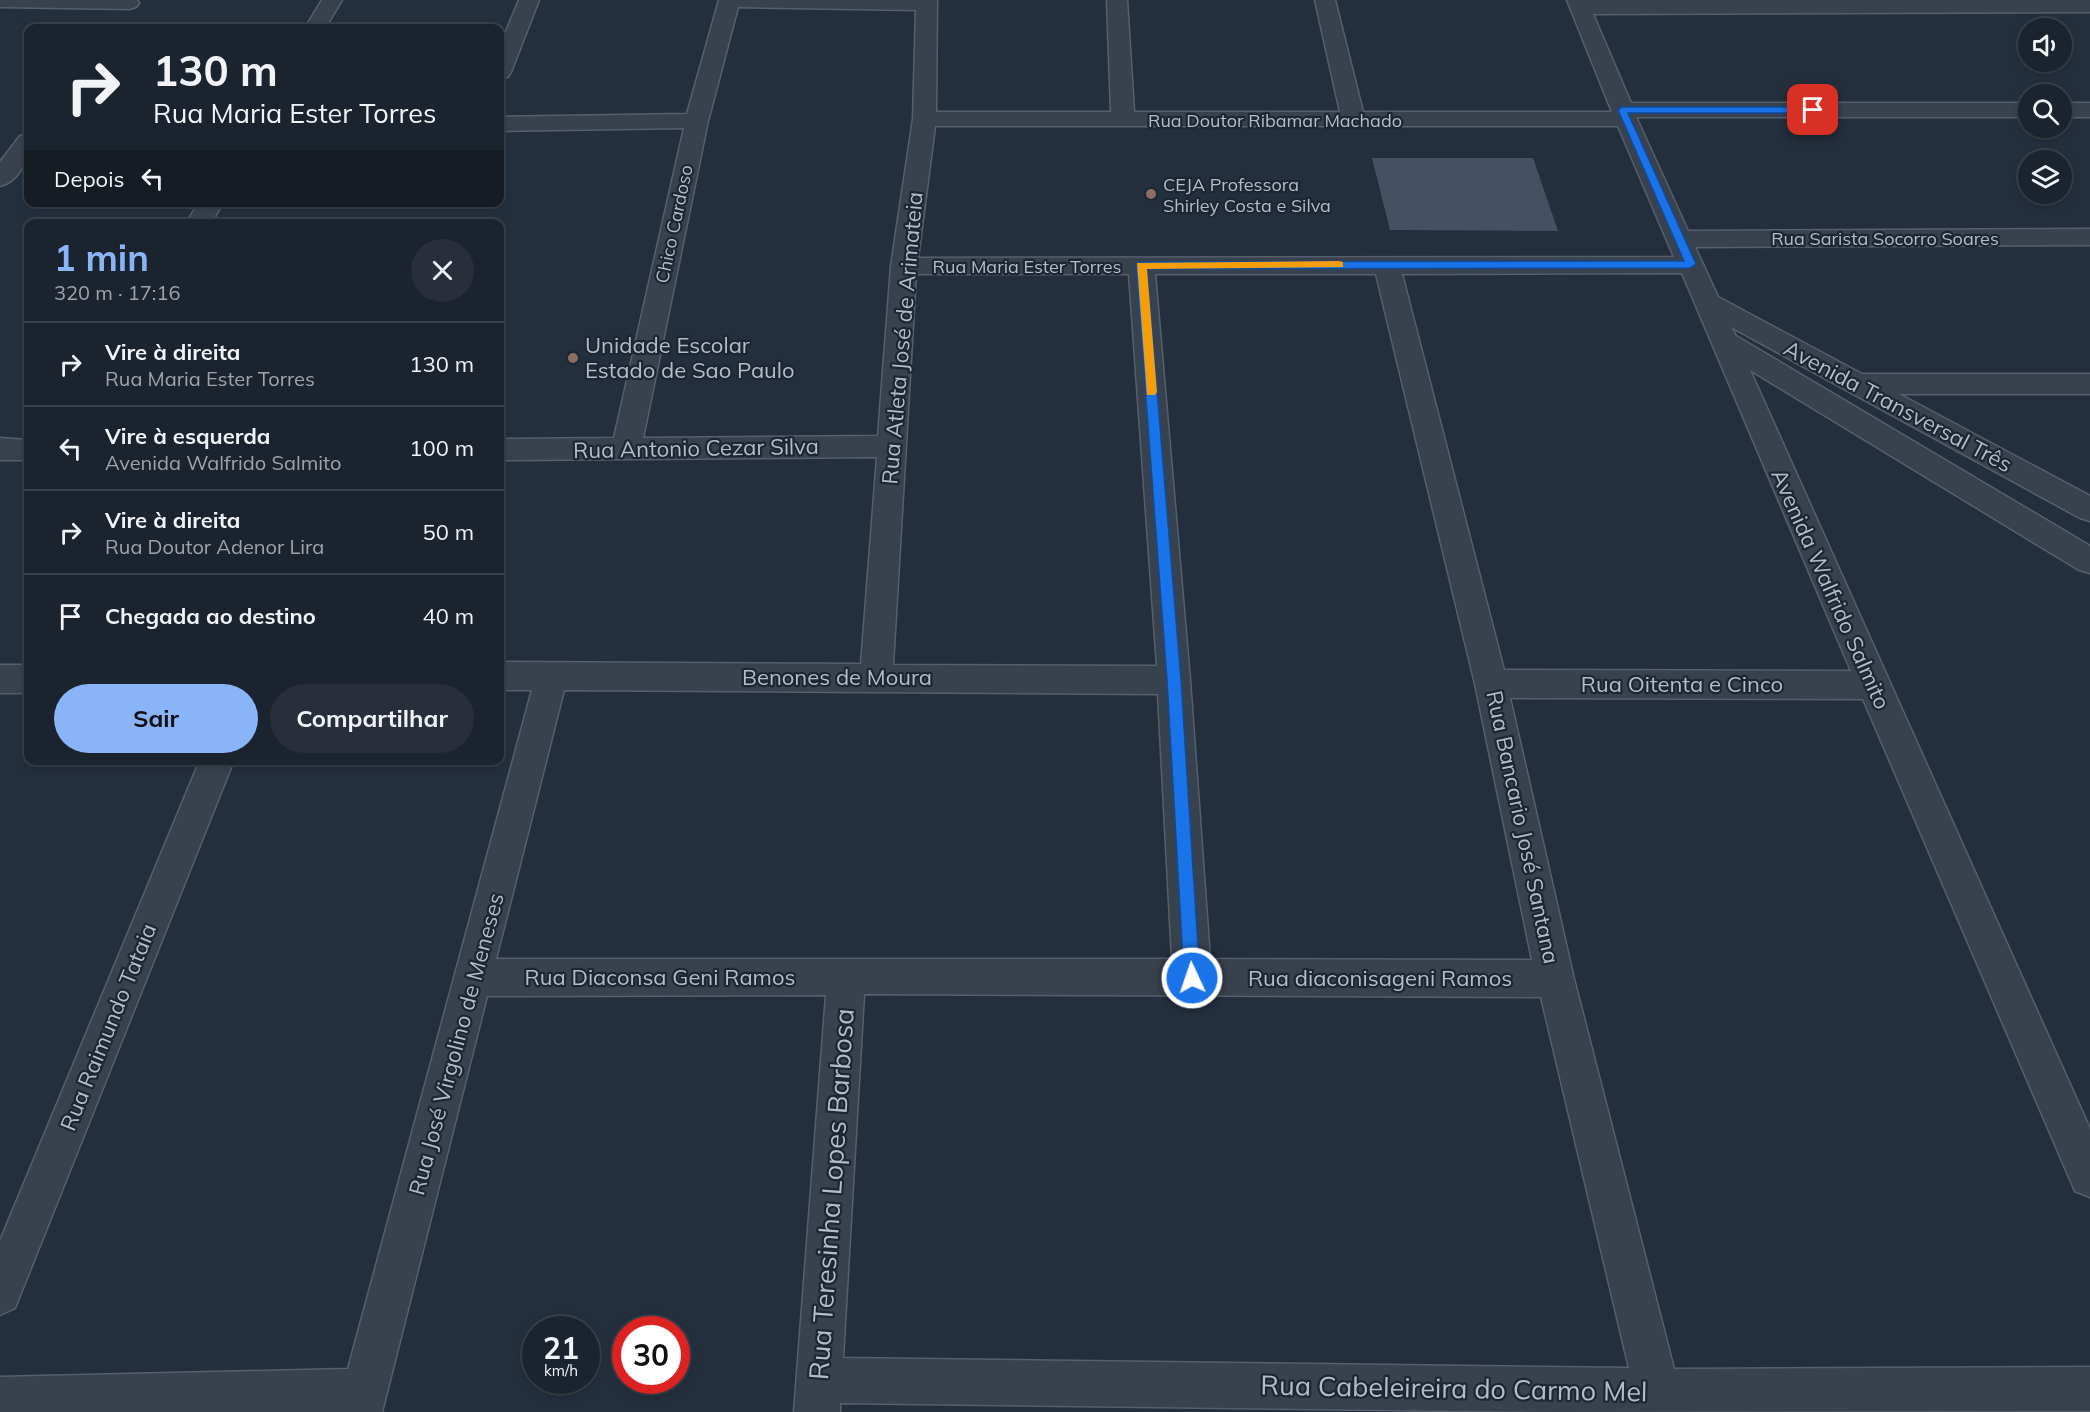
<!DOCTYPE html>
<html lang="pt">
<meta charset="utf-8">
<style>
body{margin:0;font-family:Mulish,sans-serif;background:#282f3a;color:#f1f3f6;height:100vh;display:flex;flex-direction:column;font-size:22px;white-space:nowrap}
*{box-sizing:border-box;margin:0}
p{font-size:20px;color:#a0a4aa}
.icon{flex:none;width:33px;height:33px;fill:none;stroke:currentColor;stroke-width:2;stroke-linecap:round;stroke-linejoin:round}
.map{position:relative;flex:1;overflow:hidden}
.side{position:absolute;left:24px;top:219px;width:480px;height:546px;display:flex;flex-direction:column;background:#1b232e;border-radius:12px;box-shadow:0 3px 9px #0003,0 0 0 2px #39404a}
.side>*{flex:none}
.banner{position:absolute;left:24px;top:24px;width:480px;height:183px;border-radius:12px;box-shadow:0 3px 9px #0003,0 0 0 2px #39404a;background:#1b232e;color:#f1f3f6;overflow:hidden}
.controls{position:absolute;left:2018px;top:18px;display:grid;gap:12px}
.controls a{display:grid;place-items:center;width:54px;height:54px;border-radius:50%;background:#1b232e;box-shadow:0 3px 9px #0003,0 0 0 2px #39404a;font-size:30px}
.speed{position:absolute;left:522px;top:1316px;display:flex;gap:12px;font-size:30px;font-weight:700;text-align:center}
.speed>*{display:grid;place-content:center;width:78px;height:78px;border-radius:50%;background:#1b232e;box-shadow:0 3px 9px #0003,0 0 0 2px #39404a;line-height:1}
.speed small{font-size:15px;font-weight:400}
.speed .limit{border:9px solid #d22;background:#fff;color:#111}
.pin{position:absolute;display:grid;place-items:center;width:51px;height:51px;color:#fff;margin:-26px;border-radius:12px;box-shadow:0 3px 9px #0006}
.me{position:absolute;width:66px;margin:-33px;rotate:357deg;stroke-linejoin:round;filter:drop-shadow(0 0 4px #0008)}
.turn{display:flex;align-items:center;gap:21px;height:126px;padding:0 30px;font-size:27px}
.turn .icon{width:78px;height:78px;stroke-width:2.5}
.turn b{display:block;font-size:42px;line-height:51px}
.then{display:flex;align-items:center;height:57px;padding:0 30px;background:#0003;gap:12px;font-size:22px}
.round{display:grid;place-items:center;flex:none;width:63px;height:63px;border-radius:32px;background:#282f3a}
.head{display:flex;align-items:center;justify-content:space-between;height:102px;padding:0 30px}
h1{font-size:36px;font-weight:700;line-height:45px;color:#8ab4f8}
.button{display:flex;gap:12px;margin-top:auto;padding:12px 30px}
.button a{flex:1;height:69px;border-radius:36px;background:#8ab4f8;color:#111;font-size:24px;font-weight:700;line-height:69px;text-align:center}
.button a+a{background:#282f3a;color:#f1f3f6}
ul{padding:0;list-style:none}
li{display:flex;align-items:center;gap:18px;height:84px;padding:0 30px;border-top:2px solid #39404a}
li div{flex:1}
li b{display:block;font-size:22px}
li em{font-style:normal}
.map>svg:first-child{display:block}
.building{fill:#455162}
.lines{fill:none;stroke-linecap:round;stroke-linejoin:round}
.minor-casing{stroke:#565f6c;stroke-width:3}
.minor{fill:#38414e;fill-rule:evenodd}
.route{fill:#1a73e8;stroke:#114b97;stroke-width:1.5}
.slow{fill:#f59e0b}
.education-dot{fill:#8d6e63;stroke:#1d2633;stroke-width:2}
.labels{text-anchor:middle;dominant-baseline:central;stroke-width:4.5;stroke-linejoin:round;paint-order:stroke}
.far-street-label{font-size:18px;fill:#b4bcc9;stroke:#1d2633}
.far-poi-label{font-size:18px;fill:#b4bcc9;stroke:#1d2633;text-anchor:start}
.street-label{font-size:22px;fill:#b4bcc9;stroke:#1d2633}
.poi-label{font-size:22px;fill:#b4bcc9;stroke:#1d2633;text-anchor:start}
.near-street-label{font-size:27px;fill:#b4bcc9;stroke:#1d2633}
</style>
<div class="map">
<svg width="2090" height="1412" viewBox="0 0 2090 1412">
<rect width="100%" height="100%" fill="#242f3e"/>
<path class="building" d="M1372,158H1533L1558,231L1390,230Z
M266,219L351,222V224H264Z"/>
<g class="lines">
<g class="minor-casing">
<path id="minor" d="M0,0H137L139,3L136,7L129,9L0,7Z
M322,0H342L325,28H305Z
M519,0H539L511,72L508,77L500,79V46Z
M719,0H937L936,112H1111L1107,0H1127L1134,112H1340L1315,0H1335L1363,112H1612L1567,0H2090V12L1593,14L1631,103H2028V117H1636L1688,231L2090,229V245L1695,247L1718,297L1862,374H2090V394H1899L2090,496V521L2080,518L1731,327L1736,336L2090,546V573L2079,570L1750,370L2090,1129V1197L2075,1191L1863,699L1510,698L1574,979L1674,1369L2090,1367V1411L1553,1412L840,1403V1412H794L826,995L487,996L382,1412H0V1377L348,1369L532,690H500V662L861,664L877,457L500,460V439L614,438L684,128L500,131V117L687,114ZM738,7L916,10L913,119L891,266L878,436L643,438L708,121ZM935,126H1618L1674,257L918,258ZM1682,273L1851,671L1504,670L1402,274ZM916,274H1129L1157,666L893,665ZM1155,274H1376L1475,684L1532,960L1210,959L1190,680ZM564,690L1158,694L1172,959H496ZM864,994L1541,997L1629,1368L843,1358Z
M2061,103H2090V117H2061Z
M28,134C30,153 22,181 0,186V162L20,136Z
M199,202H223L211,224H186Z
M0,438L28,440V460H0Z
M0,665H28V693H0Z
M200,760H234L15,1308L0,1315V1241Z"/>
</g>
<use href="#minor" class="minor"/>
</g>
<path class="route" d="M1622,107H1813L1818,110L1813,113H1628L1696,264L1690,268L1147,269L1181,680L1200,978L1198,983L1192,985L1187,983L1184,978L1167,680L1136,265L1141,262L1684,261L1618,110Z"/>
<path class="slow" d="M1339,261L1343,262V267L1147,269L1157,392L1155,395H1147L1137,263Z"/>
<g class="education-dot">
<circle cx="1151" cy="194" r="6"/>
<circle cx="573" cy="358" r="6"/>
</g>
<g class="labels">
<g class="far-street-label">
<text x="1275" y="120">Rua Doutor Ribamar Machado</text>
<text transform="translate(674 224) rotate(-78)">Chico Cardoso</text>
<text x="1885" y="238">Rua Sarista Socorro Soares</text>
<text x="1027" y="266">Rua Maria Ester Torres</text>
</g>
<g class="far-poi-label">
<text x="1163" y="184">CEJA Professora<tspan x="1163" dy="21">Shirley Costa e Silva</tspan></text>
</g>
<g class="street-label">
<text transform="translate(902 338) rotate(-85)">Rua Atleta José de Arimateia</text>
<text transform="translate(1898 406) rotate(28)">Avenida Transversal Três</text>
<text transform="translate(696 448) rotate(-1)">Rua Antonio Cezar Silva</text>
<text transform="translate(1831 589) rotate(66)">Avenida Walfrido Salmito</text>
<text x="837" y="677">Benones de Moura</text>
<text x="1682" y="684">Rua Oitenta e Cinco</text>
<text transform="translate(1523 827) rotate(78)">Rua Bancario José Santana</text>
<text x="660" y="977">Rua Diaconsa Geni Ramos</text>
<text x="1380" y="978">Rua diaconisageni Ramos</text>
<text transform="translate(108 1027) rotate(-68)">Rua Raimundo Tataia</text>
<text transform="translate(456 1044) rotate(-75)">Rua José Virgolino de Meneses</text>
</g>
<g class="poi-label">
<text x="585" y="345">Unidade Escolar<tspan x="585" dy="25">Estado de Sao Paulo</tspan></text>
</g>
<g class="near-street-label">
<text transform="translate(831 1194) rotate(-86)">Rua Teresinha Lopes Barbosa</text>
<text transform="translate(1454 1388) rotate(1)">Rua Cabeleireira do Carmo Mel</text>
</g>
</g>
</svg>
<div class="controls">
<a><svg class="icon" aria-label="sound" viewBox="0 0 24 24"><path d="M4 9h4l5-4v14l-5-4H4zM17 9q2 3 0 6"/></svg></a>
<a><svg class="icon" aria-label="search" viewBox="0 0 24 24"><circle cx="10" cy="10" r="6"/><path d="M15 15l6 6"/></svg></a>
<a><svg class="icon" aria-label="layers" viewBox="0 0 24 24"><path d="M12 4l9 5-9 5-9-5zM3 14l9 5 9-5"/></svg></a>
</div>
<div class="speed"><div>21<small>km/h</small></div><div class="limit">30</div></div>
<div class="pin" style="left:1813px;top:110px;background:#d93025"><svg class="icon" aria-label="arrive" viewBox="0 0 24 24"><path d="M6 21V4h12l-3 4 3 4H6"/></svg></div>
<svg class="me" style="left:1192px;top:978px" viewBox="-20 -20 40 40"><circle r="17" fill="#1a73e8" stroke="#fff" stroke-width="3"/><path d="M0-11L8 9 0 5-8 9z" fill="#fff"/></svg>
<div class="banner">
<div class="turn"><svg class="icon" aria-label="right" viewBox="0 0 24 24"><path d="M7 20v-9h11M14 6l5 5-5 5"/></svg><div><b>130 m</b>Rua Maria Ester Torres</div></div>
<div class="then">Depois<svg class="icon" aria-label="left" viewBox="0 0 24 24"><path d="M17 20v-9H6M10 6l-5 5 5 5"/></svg></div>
</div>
<section class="side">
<div class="head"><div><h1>1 min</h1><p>320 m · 17:16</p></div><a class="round"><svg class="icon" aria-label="close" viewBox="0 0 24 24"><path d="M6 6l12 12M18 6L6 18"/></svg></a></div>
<ul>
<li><svg class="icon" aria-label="right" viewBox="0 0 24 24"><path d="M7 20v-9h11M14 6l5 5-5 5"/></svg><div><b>Vire à direita</b><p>Rua Maria Ester Torres</p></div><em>130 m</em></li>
<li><svg class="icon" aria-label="left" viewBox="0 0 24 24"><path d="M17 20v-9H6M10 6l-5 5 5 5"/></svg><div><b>Vire à esquerda</b><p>Avenida Walfrido Salmito</p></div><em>100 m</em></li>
<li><svg class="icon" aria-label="right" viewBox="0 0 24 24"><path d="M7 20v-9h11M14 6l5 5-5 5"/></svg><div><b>Vire à direita</b><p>Rua Doutor Adenor Lira</p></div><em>50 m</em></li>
<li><svg class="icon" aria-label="arrive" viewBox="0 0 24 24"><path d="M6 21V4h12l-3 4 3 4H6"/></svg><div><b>Chegada ao destino</b></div><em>40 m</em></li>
</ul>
<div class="button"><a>Sair</a><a>Compartilhar</a></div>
</section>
</div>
